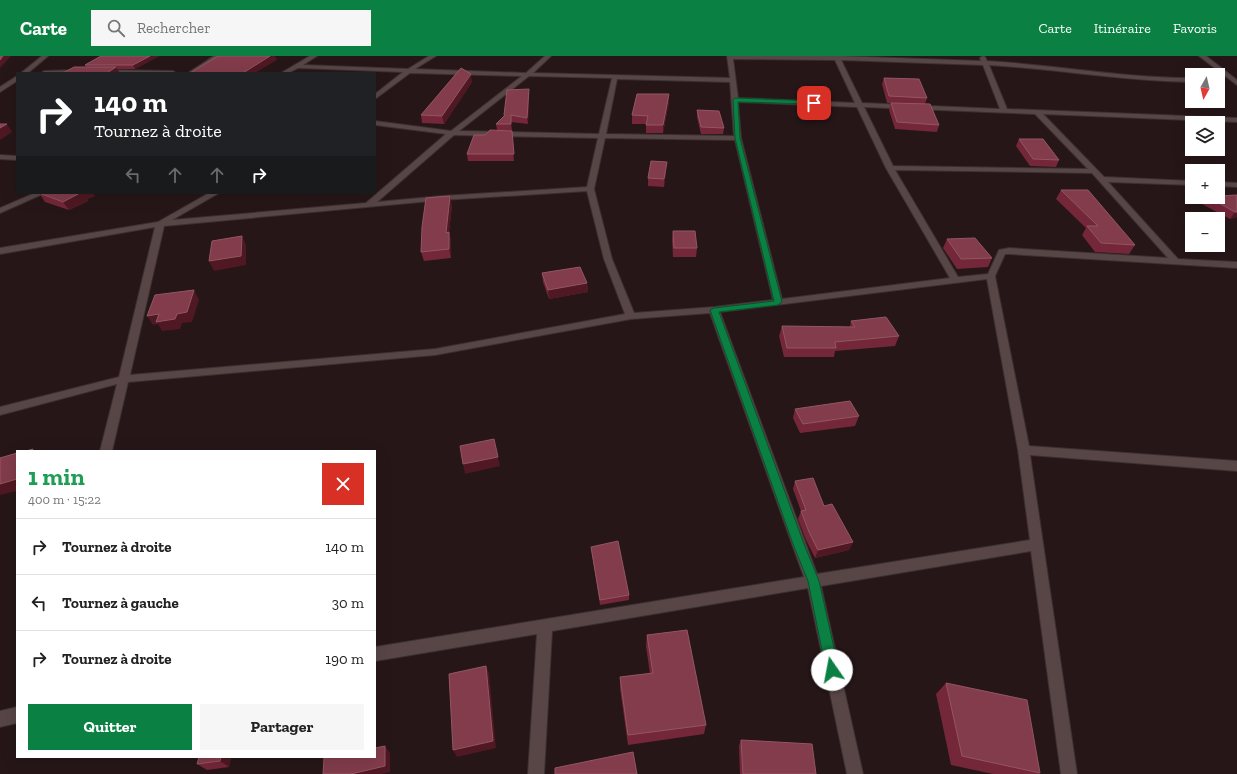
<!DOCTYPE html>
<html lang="fr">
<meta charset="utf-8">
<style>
body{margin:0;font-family:"Zilla Slab",serif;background:#f6f6f6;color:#222;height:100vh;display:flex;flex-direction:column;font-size:15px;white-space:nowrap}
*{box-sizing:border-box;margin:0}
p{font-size:13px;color:#767676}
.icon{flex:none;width:22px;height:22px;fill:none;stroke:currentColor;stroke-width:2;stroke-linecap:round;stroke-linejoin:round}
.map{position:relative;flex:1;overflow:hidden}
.panel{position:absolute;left:16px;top:394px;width:360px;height:308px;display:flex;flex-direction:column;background:#fff;border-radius:0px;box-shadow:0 4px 16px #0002}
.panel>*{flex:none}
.hud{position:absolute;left:16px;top:16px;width:360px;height:122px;border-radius:0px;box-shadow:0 4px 16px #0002;background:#202124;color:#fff;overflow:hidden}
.needle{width:26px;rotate:188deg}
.fabs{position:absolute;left:1185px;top:12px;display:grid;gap:8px}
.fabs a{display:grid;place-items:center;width:40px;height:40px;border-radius:0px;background:#fff;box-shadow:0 4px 16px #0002;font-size:20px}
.pin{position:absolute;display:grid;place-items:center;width:34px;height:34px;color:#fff;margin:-17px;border-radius:8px;box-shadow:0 2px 6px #0006}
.me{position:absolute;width:44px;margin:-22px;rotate:348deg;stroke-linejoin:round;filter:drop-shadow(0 0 3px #0008)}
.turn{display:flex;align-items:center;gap:14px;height:84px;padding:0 12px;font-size:18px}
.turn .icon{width:52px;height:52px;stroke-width:2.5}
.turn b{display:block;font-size:28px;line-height:34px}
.lanes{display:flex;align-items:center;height:38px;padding:0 12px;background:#0003;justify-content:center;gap:20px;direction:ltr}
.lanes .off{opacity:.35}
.round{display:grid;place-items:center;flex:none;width:42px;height:42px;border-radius:0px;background:#f6f6f6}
.headline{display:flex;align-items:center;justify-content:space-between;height:68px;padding:0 12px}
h1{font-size:24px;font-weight:700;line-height:30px;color:#1e9e55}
.primary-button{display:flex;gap:8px;margin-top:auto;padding:8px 12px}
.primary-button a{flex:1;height:46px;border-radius:0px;background:#0b8043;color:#fff;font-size:16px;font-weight:700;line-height:46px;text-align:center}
.primary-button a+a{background:#f6f6f6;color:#222}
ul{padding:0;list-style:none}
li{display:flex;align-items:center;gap:12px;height:56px;padding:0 12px;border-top:1px solid #e0e0e0}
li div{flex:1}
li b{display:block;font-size:15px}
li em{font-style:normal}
header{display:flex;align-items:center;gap:24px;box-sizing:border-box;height:56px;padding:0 20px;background:#0b8043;color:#fff}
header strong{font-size:19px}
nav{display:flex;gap:22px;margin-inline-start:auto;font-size:14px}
.search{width:280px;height:36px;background:#f6f6f6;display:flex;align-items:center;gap:10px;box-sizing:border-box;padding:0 14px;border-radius:0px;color:#767676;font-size:15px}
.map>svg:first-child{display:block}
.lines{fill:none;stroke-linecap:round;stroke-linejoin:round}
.minor-casing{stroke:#3b3031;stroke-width:2}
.minor{fill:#584647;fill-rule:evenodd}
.wall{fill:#742738}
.shaded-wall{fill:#4f1823}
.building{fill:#823c4b;stroke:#935663}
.route{fill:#0b8043;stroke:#07532c}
</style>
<header>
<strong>Carte</strong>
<div class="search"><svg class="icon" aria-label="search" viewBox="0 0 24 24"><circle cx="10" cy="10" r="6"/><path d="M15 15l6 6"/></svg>Rechercher</div>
<nav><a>Carte</a><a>Itinéraire</a><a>Favoris</a></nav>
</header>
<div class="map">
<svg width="1237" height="718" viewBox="0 0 1237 718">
<rect width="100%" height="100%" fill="#261618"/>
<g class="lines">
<g class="minor-casing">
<path id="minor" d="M42,0H48L28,17H21Z
M214,0H221L195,17H188Z
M310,0H317L303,9L408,13L429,0H436L415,13L526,17L545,0H551L533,17L730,22L727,0H839L981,5L980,2L983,0L985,1L987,5C1056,9 1123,22 1192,22V26C1124,25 1057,13 989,9L1007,53L1237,62V66L1043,58L1104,121L1192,125V129L1108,126L1178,203L1237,206V212L1009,198H1005L995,220L1029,390L1237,405V415L1030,399L1077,718H1061L1031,495L821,530L863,718H847L808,532L552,575L544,718H528L537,578L375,605V591L804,521L792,488L710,257L631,263L435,299L128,326L112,395H100L117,328L0,359V351L119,321L155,171L0,198V192L158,166L209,137H219L172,164L366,147L446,78L375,69V65L451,75L522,20L410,17L375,43V38L403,16L298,12L288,17H281ZM733,3L835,4L855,47L738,42ZM841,4L983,9L1000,53L862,47ZM529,20L612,22L599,78L459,75ZM617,23L730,26L734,80L606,78ZM738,46L857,51L886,112L950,222L782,243L741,82ZM864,51L1035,58L1088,113L893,110ZM454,79L598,82L587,131L442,140L377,146ZM605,82L735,84L773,244L714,251L634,257L612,203L594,133ZM895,114L1092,117L1168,202L1009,192L999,194L988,218L958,221ZM587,135L604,203L625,258L435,293L130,319L164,170L442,144ZM987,223L1018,394L1030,484L817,518L720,256Z
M1199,0H1206L1237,24V29Z
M79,14L81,15V17H41L44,15Z
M104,14L173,15L176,17H102V15Z
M17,20V25L0,36V31Z
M0,99L17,100V104L0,103Z
M1218,126L1237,127V131L1218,130Z
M35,137H45L0,157V152Z
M17,651V667L0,671V655Z"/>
</g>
<use href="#minor" class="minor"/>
</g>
<path class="wall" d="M101,0H159L135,13H117L86,11L85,9Z
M884,22L927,42L925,48L939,69L937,76L895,73L889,54L891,47H903H887L882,28Z
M472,26L444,68L422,67L421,59Z
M529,33V39L528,68L511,66L512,75L497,74L496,68L504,60V59Z
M669,46L663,77H646V68H632V59Z
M697,54L724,72L723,78H701L697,61Z
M512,75L514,105H468L467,98L485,79Z
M1019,83L1059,104L1056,111L1030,110L1016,90Z
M666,115L664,131L648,130V122Z
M1061,134L1135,189L1129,198L1095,196L1082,179L1086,172L1056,143Z
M39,137L95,140L87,143L88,145L69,154L45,146Z
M1237,139V161L1230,163L1202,148L1207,141Z
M452,149L449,176L451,185V202L424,205L421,196Z
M673,175L697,192L696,201H673L672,184Z
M947,183L992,202L988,211L957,213L943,192Z
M542,217L587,227L588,236L549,243L543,226Z
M851,265L899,280L895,290L835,295L834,301H784L779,280L782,270L850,271Z
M795,353L859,360L855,370L800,377L793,362Z
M795,425L824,450L853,486L849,494L815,502L806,484L798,463L801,455L793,433Z
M591,491L629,539V544L600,549Z
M647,579L706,669L704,678L628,689L620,632V621L650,618L646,590Z
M946,627L1040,717L1039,718H993L951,709L936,638Z
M741,684L816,718H740L739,690Z
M199,701H231L229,711L207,714L197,708Z"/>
<path class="shaded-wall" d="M3,0H11L0,12V4Z
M150,0H159L135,13L133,9Z
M270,0H275L277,4L255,17H243Z
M116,11L120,17H107Z
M471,18L472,26L444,68L442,60Z
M529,33V39L528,68L527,62Z
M669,38V46L663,77V69Z
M7,68L12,76L0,84V72Z
M667,106L666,115L664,131V123Z
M80,137H93L95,140L87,143L88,145L69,154L63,146Z
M450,140L452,149L448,186L446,177Z
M1235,156H1237V161L1230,163Z
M449,176L451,185V202L449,193Z
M242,180L246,189V209L214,215L209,205Z
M587,227L588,236L549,243L548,234Z
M194,234L199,244L192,266L182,267L180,273L162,275L158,268L153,269L147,260L159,258H177Z
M498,401L500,410L465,418L463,408Z
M17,423V435L0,439V428Z
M853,486L849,494L815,502L818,494Z
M486,610L489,617L496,692L457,701L453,694Z
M385,690L390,697V716L381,718H351Z
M221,701H231L229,711L220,705Z"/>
<path class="building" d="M0,0H3L0,4Z
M101,0H150L133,9H85Z
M218,0H270L243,17H190Z
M74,11H116L107,17H63Z
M461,12L471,18L442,60L421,59Z
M884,22L919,23L927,42L889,40Z
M529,33L527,62L511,59V68H496L505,59H504L507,34Z
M637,38H669L663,69H646L648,60L632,59Z
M891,47L930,48L939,69L897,66Z
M697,54L719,55L724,72L701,71Z
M0,68H7L0,72Z
M490,74L512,75L514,98H467L474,79H485Z
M1019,83H1043L1059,104L1033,103Z
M651,105L667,106L664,123L648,122Z
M1061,134H1088L1135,189L1101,187L1087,170H1098Z
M39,137H80L63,146Z
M1237,139V156H1235L1208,141H1218V140Z
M450,140L446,177L449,176V193L421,196L422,171L426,142Z
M673,175H695L697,192H674Z
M242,180L241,200L209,205L212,185Z
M975,182L992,202L961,203L947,183Z
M580,211L587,227L548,234L542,217Z
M194,234L187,256L177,258L175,263L156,266L159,258L147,260L155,239Z
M886,261L899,280L835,286L836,292H787L782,270L855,271L851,265Z
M850,345L859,360L803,368L795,353Z
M494,383L498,401L463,408L460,390Z
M33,393L32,395H26Z
M17,397V423L0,428V402Z
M813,422L824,450L832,448L853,486L818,494L809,476L801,455L806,454L795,425Z
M618,485L629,539L600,544L591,491Z
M687,574L706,669L628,679L620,621L653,617L647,579Z
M486,610L493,685L453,694L449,618Z
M946,627L1027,644L1040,717L962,700Z
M741,684L812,688L816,718H743Z
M385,690V710L351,718H354H323L324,702L332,701H375V692Z
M633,696L637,718H555V712Z
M199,701H221L220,705L197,708Z"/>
<path class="route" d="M735,42L814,45L816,47L814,48L738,46L740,82L782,246L778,249L719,256L804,488L819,525L839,614L837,618L832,620L828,618L826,614L808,525L793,488L710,254L714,252L774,245L735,82L733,44Z"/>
</svg>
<div class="fabs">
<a><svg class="needle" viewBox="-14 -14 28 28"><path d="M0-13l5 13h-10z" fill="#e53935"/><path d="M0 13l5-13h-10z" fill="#767676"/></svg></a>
<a><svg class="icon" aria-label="layers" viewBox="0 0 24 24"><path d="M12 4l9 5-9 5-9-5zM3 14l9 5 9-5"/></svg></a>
<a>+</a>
<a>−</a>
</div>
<div class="pin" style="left:814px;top:47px;background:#d93025"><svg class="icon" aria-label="arrive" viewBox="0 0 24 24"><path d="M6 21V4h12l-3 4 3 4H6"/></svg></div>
<svg class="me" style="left:832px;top:614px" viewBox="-20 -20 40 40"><circle r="19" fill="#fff"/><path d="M0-13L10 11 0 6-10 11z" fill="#0b8043"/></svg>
<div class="hud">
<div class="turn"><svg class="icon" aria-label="right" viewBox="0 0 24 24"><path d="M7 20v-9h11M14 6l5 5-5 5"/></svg><div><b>140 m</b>Tournez à droite</div></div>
<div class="lanes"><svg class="icon off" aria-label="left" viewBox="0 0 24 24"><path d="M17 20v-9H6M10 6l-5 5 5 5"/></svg><svg class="icon off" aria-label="ahead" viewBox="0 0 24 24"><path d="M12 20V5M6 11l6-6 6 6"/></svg><svg class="icon off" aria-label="ahead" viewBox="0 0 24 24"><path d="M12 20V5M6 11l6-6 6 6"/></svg><svg class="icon" aria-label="right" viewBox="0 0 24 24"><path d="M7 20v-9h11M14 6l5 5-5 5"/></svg></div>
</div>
<section class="panel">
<div class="headline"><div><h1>1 min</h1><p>400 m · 15:22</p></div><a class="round" style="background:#d93025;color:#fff"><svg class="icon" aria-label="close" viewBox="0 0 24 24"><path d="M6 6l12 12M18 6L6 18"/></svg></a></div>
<ul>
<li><svg class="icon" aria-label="right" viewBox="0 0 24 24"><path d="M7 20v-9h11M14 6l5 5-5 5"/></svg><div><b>Tournez à droite</b></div><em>140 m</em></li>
<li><svg class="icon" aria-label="left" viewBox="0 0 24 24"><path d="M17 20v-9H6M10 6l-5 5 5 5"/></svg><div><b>Tournez à gauche</b></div><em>30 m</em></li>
<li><svg class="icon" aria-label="right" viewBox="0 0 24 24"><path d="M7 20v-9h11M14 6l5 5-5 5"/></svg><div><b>Tournez à droite</b></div><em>190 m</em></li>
</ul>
<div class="primary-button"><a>Quitter</a><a>Partager</a></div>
</section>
</div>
